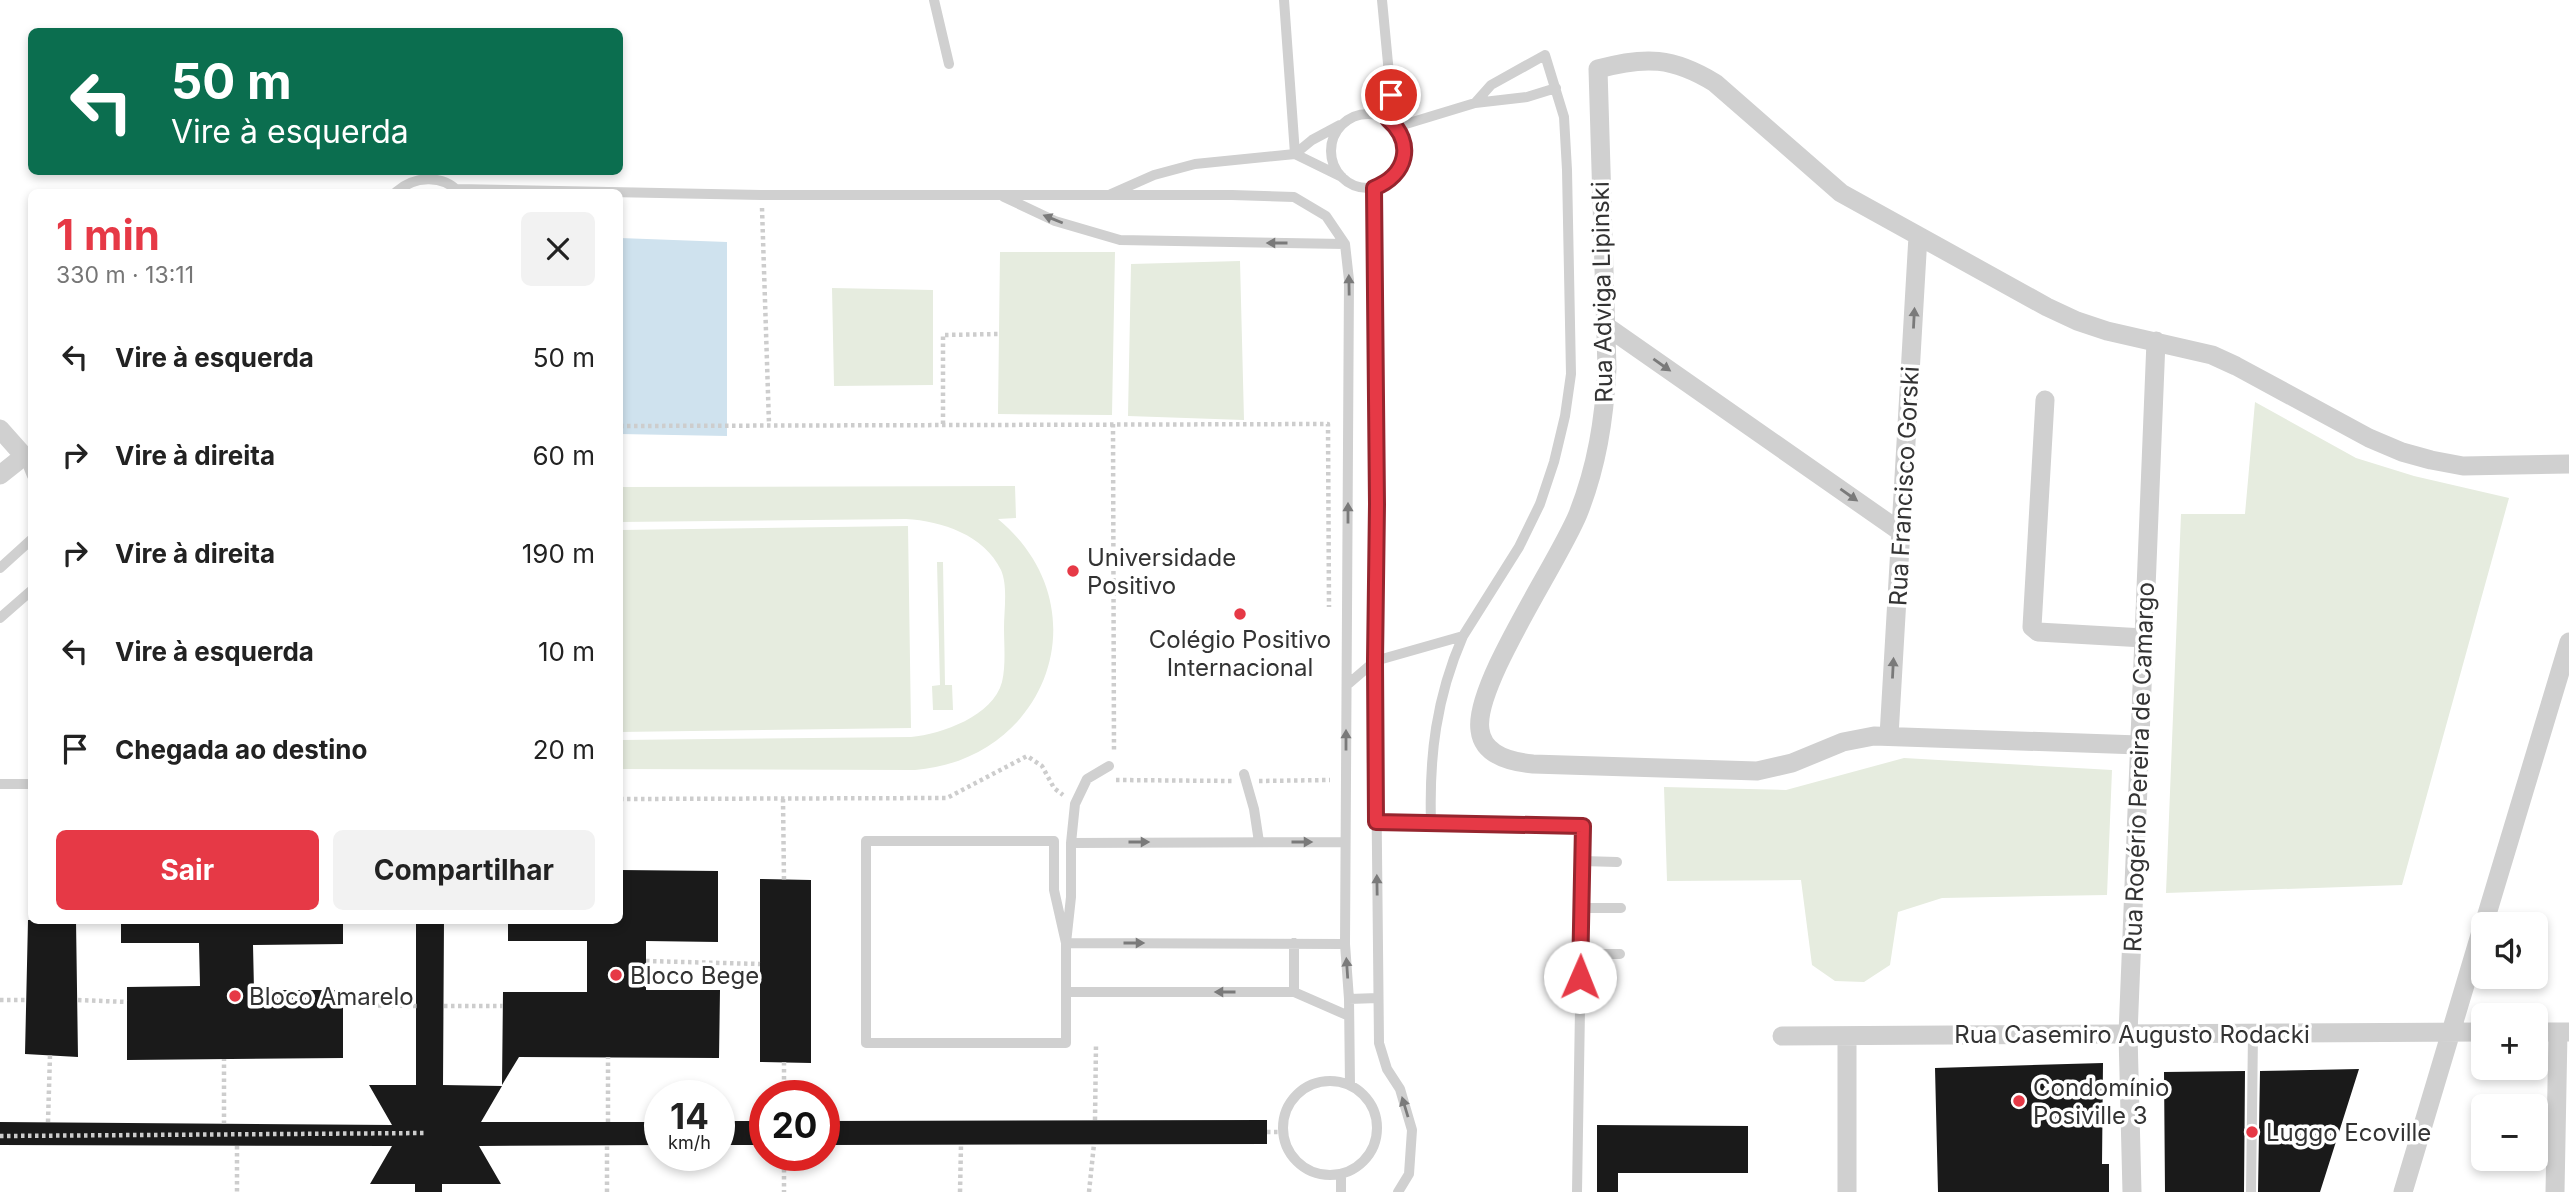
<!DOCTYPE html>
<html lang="pt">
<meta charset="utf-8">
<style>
body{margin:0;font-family:Inter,sans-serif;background:#f2f2f2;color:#222;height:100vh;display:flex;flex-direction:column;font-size:26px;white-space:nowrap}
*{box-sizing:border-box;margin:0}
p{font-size:23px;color:#767676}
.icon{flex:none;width:38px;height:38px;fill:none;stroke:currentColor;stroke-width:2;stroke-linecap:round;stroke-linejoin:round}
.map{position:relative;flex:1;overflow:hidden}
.details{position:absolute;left:28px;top:189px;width:595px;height:735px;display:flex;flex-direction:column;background:#fff;border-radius:10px;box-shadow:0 4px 10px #0003}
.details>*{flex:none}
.guide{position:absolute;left:28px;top:28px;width:595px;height:147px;border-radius:10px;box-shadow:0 4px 10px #0003;background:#0b6e4f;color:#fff;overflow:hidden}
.buttons{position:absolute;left:2471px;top:912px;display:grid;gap:14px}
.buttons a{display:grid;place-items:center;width:77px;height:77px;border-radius:10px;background:#fff;box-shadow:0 4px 10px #0003;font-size:35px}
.speed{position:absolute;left:644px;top:1080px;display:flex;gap:14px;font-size:35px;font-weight:700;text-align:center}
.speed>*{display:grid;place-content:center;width:91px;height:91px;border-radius:50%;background:#fff;box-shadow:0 4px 10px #0003;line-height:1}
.speed small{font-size:18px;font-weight:400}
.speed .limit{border:10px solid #d22;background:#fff;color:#111}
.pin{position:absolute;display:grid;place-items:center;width:60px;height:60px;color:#fff;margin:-30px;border:4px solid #fff;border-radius:50%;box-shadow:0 2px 7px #0007}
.me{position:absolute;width:77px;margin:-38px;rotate:1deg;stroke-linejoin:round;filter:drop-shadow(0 0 5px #0008)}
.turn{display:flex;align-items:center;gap:24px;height:147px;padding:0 28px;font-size:32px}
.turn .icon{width:91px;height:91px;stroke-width:2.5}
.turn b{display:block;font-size:49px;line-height:60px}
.round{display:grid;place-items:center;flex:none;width:74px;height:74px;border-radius:10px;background:#f2f2f2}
.headline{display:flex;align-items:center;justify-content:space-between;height:119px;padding:0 28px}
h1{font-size:42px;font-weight:700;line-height:52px;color:#e63946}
.action{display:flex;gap:14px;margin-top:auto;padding:14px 28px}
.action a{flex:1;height:80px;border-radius:10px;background:#e63946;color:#fff;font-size:28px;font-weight:700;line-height:80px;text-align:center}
.action a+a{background:#f2f2f2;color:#222}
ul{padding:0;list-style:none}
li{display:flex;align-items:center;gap:21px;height:98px;padding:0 28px}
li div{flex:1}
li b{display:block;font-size:26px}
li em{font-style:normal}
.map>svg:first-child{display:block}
.green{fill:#e6ecdf}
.water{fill:#cfe2ee}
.building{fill:#1a1a1a}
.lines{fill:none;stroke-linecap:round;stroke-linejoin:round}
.path{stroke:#cdcdcd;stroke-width:4.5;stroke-dasharray:3.5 3.5;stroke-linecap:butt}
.lane{stroke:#d0d0d0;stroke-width:10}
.street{stroke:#d0d0d0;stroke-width:19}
.oneway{fill:#7a7a7a}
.route-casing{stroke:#96252e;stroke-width:18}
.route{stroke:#e63946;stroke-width:12}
.poi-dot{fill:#e63946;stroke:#fff;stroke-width:2.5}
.labels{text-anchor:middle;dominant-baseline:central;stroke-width:7;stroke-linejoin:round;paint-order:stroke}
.street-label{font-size:24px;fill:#333;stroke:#fff}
.poi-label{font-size:24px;fill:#333;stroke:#fff;text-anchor:start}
</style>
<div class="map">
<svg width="2569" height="1192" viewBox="0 0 2569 1192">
<rect width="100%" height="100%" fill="#fff"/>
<path class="green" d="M1000,252H1115L1112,415L998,414Z
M1240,261L1244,420L1128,416L1131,264Z
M832,288L933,290V385L834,386Z
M2255,402L2356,458L2414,476L2509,498L2402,885L2166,893L2181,514H2245Z
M1015,486L1016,518L998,519C1103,606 1049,759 915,770L620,769V740L911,737C942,734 993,716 1002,682C1006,665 1004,645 1004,628C1004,611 1008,586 1001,570C984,535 942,521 906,519L620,522V487Z
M908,526L911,728L620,732V530Z
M937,562H943L945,685H952L953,710H933L932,686L940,685Z
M1904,758L2112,770L2107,895L1942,898L1898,912L1890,965L1864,982L1835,981L1812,965L1801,880L1667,881L1664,787L1786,790Z"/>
<path class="water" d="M620,238L727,242V436L620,434Z"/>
<path class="building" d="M620,870L718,871V942L646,941V990H720L719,1058L519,1057L502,1085L503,992H587V941H508V920H620Z
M760,879L811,880V1063L760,1062Z
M28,920H76L78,1057L25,1054Z
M121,920H343V944L253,945L254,990H343V1058L127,1060V987L200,986L199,943H121Z
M416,920H444L443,1085L502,1086L481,1122H660V1145L479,1146L501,1184H442V1192H415V1184H370L392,1146L0,1145V1122L392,1125L369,1085H416Z
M2103,1063L2102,1164H2109V1192H1938L1935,1068Z
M2359,1069L2320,1192H2258L2260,1071Z
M2245,1071L2244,1192H2165L2164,1072Z
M1267,1120V1144L824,1145V1121Z
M719,1121H765V1145H719Z
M1597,1125L1748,1126V1173H1618V1192H1597Z"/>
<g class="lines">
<path class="path" d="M762,208L769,424
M943,424V335L999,334
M1113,424L1114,752
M620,426L1328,424L1329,607
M1116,780L1233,781
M1259,781L1330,780
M620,799L947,798L1027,756L1042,766L1054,788L1063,795
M783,799L784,880
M646,961L760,964
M0,1000H26
M78,1000L127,1002
M343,1005L417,1006
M444,1006H503
M784,1062V1096
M1095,1120L1096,1044
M48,1122L50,1055
M608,1122V1057
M224,1124V1059
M1267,1132H1283
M0,1136L425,1133
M237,1146V1192
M784,1155V1192
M607,1192V1146
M960,1192L961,1145
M1089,1192L1094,1144"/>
<path class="lane" d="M934,0L949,64
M1284,0L1295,154
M1382,0L1391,95L1388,119
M1331 151a37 37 0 1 1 74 0a37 37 0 1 1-74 0Z
M1396,127L1475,103L1527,97L1556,88
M1295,154L1312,140L1340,125
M457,189L761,195H1232L1294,197L1326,216L1345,244L1349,280L1345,944L1349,999L1350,1085
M396,192C414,176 442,174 459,192
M1111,194L1154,175L1195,164L1295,154L1342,177
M1004,197L1055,221L1120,240L1345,244
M24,456L32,476
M0,568L32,539
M0,618L32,590
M1347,685L1375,661L1377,504L1374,188
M1244,774L1254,809L1259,842
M0,784H32
M1376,822L1583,826L1577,1192
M1431,823C1429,756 1436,698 1463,636
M1071,843L1345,842
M1582,861L1617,862
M1581,908H1621
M1066,943L1054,890V841H866V1043H1066V943L1071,897V843L1075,804L1087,779L1109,766
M1066,943L1345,944
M1580,954H1620
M1066,992H1294L1349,1016
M1294,992V943
M1349,999L1378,998
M1283 1128a47 47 0 1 1 94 0a47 47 0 1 1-94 0Z
M1341,1174V1192
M1398,1192L1409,1174L1412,1130L1400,1089L1387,1069L1379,1043L1375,661L1463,636L1519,547L1540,504L1554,462L1565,416L1571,374L1567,170L1564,117L1545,55L1491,85L1475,103
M2251,1192L2253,1033"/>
<path class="street" d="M1606,326L1901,532
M2045,400L2032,627L2038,632L2144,638
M0,429L24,456L0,475
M1889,736L1918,236
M2139,745L1874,736L1843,742L1792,763L1757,771L1533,764C1511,762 1483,755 1480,730C1473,686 1558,563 1578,514C1597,466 1604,420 1607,369L1598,69C1645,56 1673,57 1715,83L1841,193L2047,307L2077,321L2107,331L2212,355L2236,366L2369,438L2402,452L2431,460L2463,466L2569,464
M2484,924L2569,642
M2536,1032H2569
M1782,1036L2483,1032
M1847,1192V1036
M2132,1192L2128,1034L2156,341
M2403,1192L2483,925
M2555,1192L2558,1032"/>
</g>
<defs><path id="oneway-solid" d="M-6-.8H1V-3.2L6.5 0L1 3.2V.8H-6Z" transform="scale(1.75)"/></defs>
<g class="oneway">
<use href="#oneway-solid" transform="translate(1053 219) rotate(-158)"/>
<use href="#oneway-solid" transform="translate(1277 243) rotate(-180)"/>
<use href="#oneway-solid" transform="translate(1349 285) rotate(-91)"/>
<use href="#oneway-solid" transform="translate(1914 318) rotate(-87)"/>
<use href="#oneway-solid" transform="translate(1662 365) rotate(35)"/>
<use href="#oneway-solid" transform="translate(1849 495) rotate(35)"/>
<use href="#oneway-solid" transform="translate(1348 513) rotate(-90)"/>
<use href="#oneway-solid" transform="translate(1893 668) rotate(-87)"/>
<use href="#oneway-solid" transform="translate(1346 740) rotate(-90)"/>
<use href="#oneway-solid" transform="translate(1139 842)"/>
<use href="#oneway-solid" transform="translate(1302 842)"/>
<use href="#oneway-solid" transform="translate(1377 885) rotate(-91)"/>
<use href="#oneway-solid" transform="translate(1134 943)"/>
<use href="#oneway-solid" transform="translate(1347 968) rotate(-94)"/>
<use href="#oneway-solid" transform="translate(1225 992) rotate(-180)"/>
<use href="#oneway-solid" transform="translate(1405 1107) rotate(-107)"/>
</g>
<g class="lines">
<g class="route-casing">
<path id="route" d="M1391,95L1388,119C1415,143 1407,175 1374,188L1377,504L1375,661L1376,822L1583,826L1580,977"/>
</g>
<use href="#route" class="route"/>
</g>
<g class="poi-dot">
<circle cx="1073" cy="571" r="7"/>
<circle cx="1240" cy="614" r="7"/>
<circle cx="616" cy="975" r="7"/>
<circle cx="235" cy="996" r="7"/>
<circle cx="2019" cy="1101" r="7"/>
<circle cx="2252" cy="1132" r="7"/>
</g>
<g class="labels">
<g class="street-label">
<text transform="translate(1602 292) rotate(-91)">Rua Adviga Lipinski</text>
<text transform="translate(1904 486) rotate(-87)">Rua Francisco Gorski</text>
<text transform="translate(2139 767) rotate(-88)">Rua Rogério Pereira de Camargo</text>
<text x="2132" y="1034">Rua Casemiro Augusto Rodacki</text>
</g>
<g class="poi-label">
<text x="1087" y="557">Universidade<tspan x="1087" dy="28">Positivo</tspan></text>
<text x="1240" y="639" text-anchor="middle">Colégio Positivo<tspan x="1240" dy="28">Internacional</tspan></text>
<text x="630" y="975">Bloco Bege</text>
<text x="249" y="996">Bloco Amarelo</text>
<text x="2033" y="1087">Condomínio<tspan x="2033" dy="28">Posiville 3</tspan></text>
<text x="2266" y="1132">Luggo Ecoville</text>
</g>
</g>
</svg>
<div class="buttons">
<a><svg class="icon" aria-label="sound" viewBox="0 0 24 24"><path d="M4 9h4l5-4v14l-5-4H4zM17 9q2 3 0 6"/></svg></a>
<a>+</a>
<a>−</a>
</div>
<div class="speed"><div>14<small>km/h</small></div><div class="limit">20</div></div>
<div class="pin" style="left:1391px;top:95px;background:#d93025"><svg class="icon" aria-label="arrive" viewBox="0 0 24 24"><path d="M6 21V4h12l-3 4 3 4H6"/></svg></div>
<svg class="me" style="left:1580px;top:977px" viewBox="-20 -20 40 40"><circle r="19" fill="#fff"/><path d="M0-13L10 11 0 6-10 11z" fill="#e63946"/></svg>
<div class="guide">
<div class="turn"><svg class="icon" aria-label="left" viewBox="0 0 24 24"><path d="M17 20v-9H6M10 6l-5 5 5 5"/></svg><div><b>50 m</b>Vire à esquerda</div></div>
</div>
<section class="details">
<div class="headline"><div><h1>1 min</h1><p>330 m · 13:11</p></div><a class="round"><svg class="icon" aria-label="close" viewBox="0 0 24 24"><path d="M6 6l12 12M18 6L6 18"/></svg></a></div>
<ul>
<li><svg class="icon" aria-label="left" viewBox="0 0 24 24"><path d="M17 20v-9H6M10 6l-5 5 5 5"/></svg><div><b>Vire à esquerda</b></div><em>50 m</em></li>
<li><svg class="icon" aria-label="right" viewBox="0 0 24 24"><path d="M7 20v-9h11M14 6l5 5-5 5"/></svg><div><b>Vire à direita</b></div><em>60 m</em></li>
<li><svg class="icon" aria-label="right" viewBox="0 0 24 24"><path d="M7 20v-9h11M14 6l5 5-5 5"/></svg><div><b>Vire à direita</b></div><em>190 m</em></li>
<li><svg class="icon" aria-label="left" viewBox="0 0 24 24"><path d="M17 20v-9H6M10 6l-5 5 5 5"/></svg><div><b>Vire à esquerda</b></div><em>10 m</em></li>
<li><svg class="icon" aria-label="arrive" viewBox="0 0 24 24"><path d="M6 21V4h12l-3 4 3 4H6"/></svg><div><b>Chegada ao destino</b></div><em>20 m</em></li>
</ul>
<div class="action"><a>Sair</a><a>Compartilhar</a></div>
</section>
</div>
